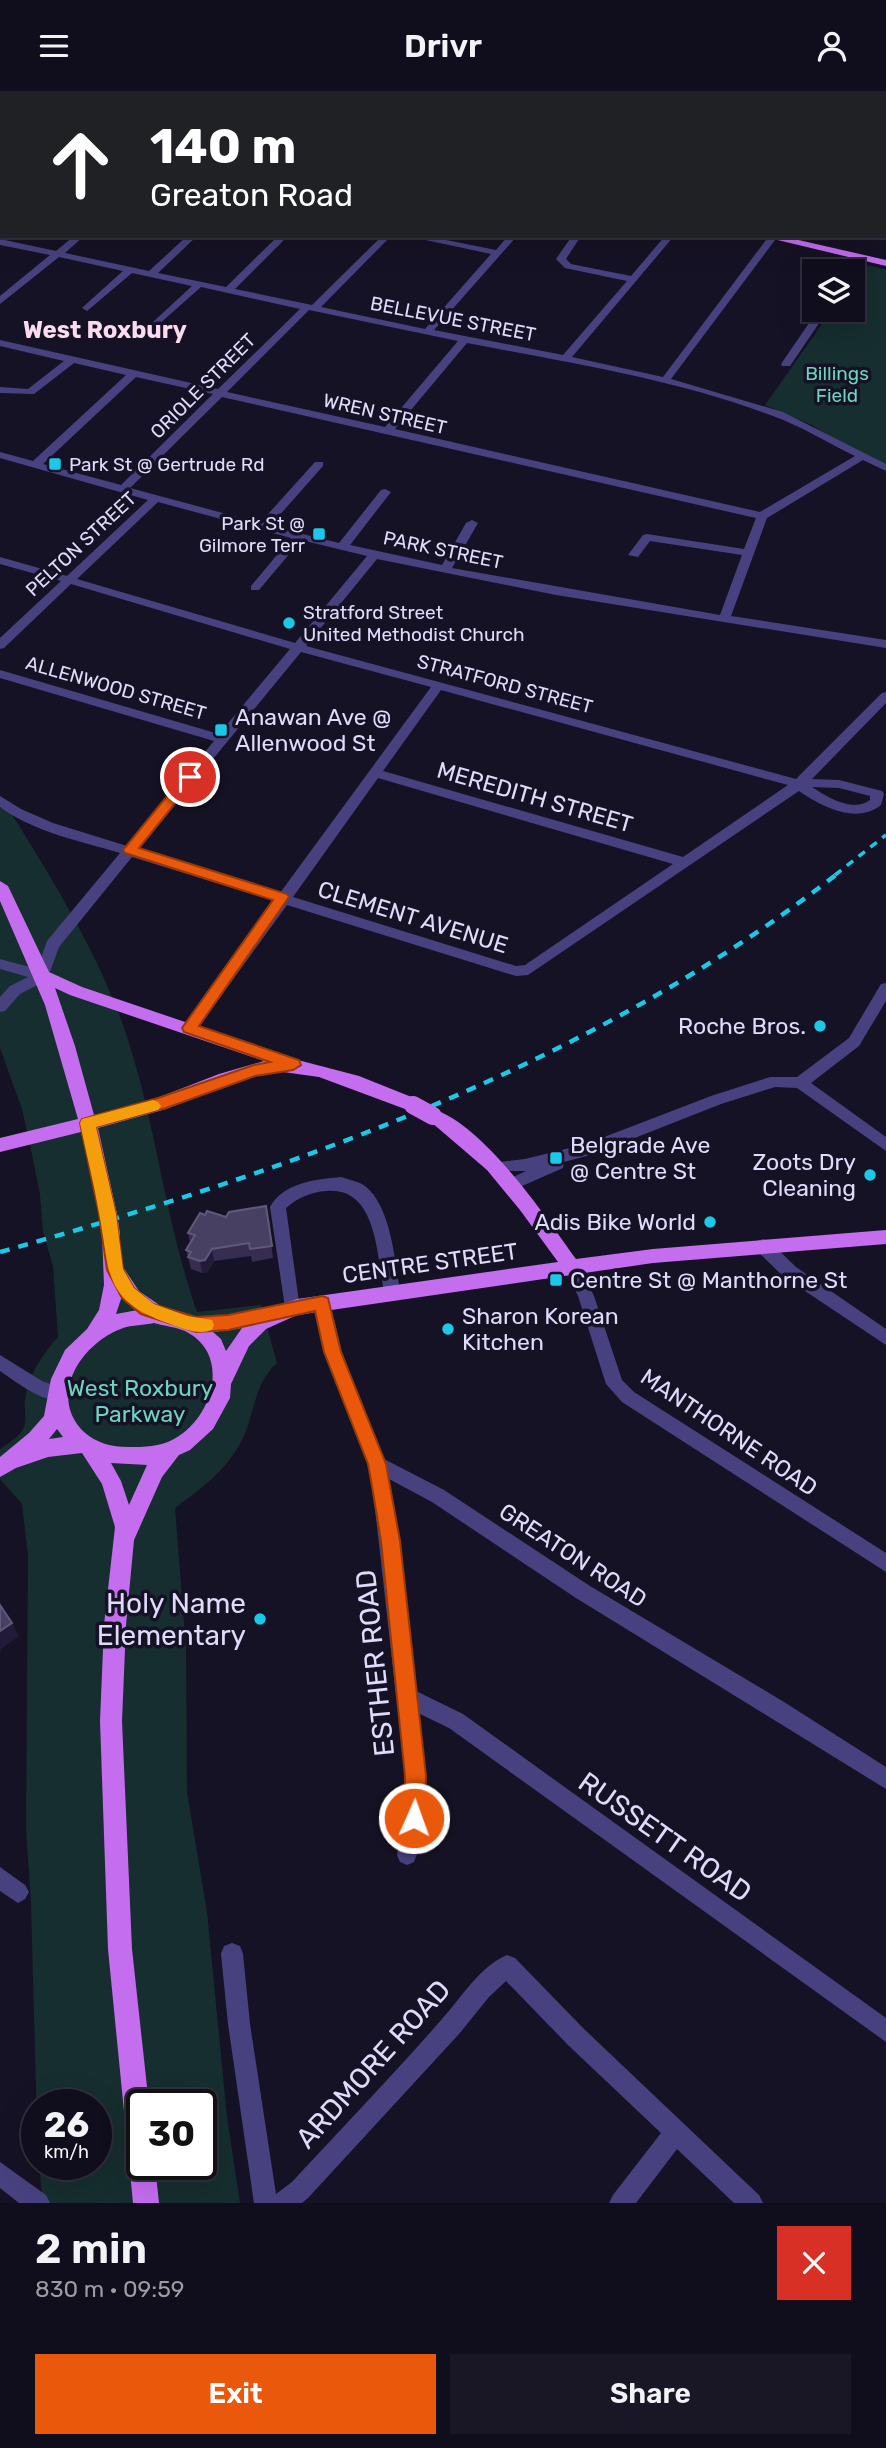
<!DOCTYPE html>
<meta charset="utf-8">
<style>
body{margin:0;font-family:Rubik,sans-serif;background:#191725;color:#f1f3f6;height:100vh;display:flex;flex-direction:column;font-size:26px;white-space:nowrap}
*{box-sizing:border-box;margin:0}
p{font-size:23px;color:#9c9ca3}
.icon{flex:none;width:38px;height:38px;fill:none;stroke:currentColor;stroke-width:2;stroke-linecap:round;stroke-linejoin:round}
.map{position:relative;height:2112px;overflow:hidden}
.drawer{display:flex;flex-direction:column;background:#100e1c;flex:1}
.drawer>*{flex:none}
.top-card{position:absolute;left:0px;top:0px;width:887px;height:147px;box-shadow:0 7px 28px #0002,0 0 0 2px #302e3b;background:#202124;color:#fff;overflow:hidden}
.buttons{position:absolute;left:802px;top:168px;display:grid;gap:14px}
.buttons a{display:grid;place-items:center;width:63px;height:63px;border-radius:0px;background:#100e1c;box-shadow:0 7px 28px #0002,0 0 0 2px #302e3b;font-size:35px}
.speed{position:absolute;left:21px;top:1998px;display:flex;gap:14px;font-size:35px;font-weight:700;text-align:center}
.speed>*{display:grid;place-content:center;width:91px;height:91px;border-radius:50%;background:#100e1c;box-shadow:0 7px 28px #0002,0 0 0 2px #302e3b;line-height:1}
.speed small{font-size:18px;font-weight:400}
.speed .limit{border:4px solid #111;border-radius:10px;background:#fff;color:#111}
.pin{position:absolute;display:grid;place-items:center;width:60px;height:60px;color:#fff;margin:-30px;border:4px solid #fff;border-radius:50%;box-shadow:0 2px 7px #0007}
.me{position:absolute;width:77px;margin:-38px;rotate:2deg;stroke-linejoin:round;filter:drop-shadow(0 0 5px #0008)}
.turn{display:flex;align-items:center;gap:24px;height:147px;padding:0 35px;font-size:32px}
.turn .icon{width:91px;height:91px;stroke-width:2.5}
.turn b{display:block;font-size:49px;line-height:60px}
.round{display:grid;place-items:center;flex:none;width:74px;height:74px;border-radius:0px;background:#191725}
.overview{display:flex;align-items:center;justify-content:space-between;height:119px;padding:0 35px}
h1{font-size:42px;font-weight:600;line-height:52px}
.primary-button{display:flex;gap:14px;margin-top:auto;padding:14px 35px}
.primary-button a{flex:1;height:80px;border-radius:0px;background:#ea580c;color:#fff;font-size:28px;font-weight:600;line-height:80px;text-align:center}
.primary-button a+a{background:#191725;color:#f1f3f6}
header{display:flex;justify-content:space-between;align-items:center;height:91px;padding:0 35px;background:#100e1c;font-size:32px;font-weight:600}
.map>svg:first-child{display:block}
.green{fill:#162e2f;fill-rule:evenodd}
.lines{fill:none;stroke-linecap:round;stroke-linejoin:round}
.minor{fill:#47427f;fill-rule:evenodd}
.major{fill:#c56def;fill-rule:evenodd}
.rail-far1{stroke:#1bc8e7;stroke-width:3.5;stroke-dasharray:8 7;stroke-linecap:butt}
.rail{stroke:#1bc8e7;stroke-width:4.5;stroke-dasharray:10 9;stroke-linecap:butt}
.major-bridge{stroke:#c56def;stroke-width:18}
.wall{fill:#362d51}
.shaded-wall{fill:#211a38}
.building{fill:#484063;stroke:#60587b;stroke-width:2}
.route{fill:#ea580c;stroke:#983908;stroke-width:2}
.slow{fill:#f59e0b}
.poi-dot{fill:#1bc8e7;stroke:#161225;stroke-width:2.5}
.labels{text-anchor:middle;dominant-baseline:central;stroke-width:7;stroke-linejoin:round;paint-order:stroke}
.far-street-label{font-size:19px;fill:#e0dafb;stroke:#161225}
.far-park-label{font-size:19px;fill:#6dd4c0;stroke:#161225}
.far-poi-label{font-size:19px;fill:#e0dafb;stroke:#161225;text-anchor:start}
.poi-label{font-size:23px;fill:#e0dafb;stroke:#161225;text-anchor:start}
.street-label{font-size:23px;fill:#e0dafb;stroke:#161225}
.park-label{font-size:23px;fill:#6dd4c0;stroke:#161225}
.far-district-label{font-size:24px;font-weight:bold;fill:#fbdcee;stroke:#161225}
.near-poi-label{font-size:28px;fill:#e0dafb;stroke:#161225;text-anchor:end}
.near-street-label{font-size:28px;fill:#e0dafb;stroke:#161225}
</style>
<header><svg class="icon" aria-label="menu" viewBox="0 0 24 24"><path d="M4 6h16M4 12h16M4 18h16"/></svg>Drivr<svg class="icon" aria-label="person" viewBox="0 0 24 24"><circle cx="12" cy="8" r="4"/><path d="M4 21q1-7 8-7t8 7"/></svg></header>
<div class="map">
<svg width="886" height="2112" viewBox="0 0 886 2112">
<rect width="100%" height="100%" fill="#161225"/>
<path class="green" d="M864,174L886,178V373L847,357L812,334L765,314L832,219H852V191Z
M0,709L8,717C49,783 91,850 119,923C155,1019 163,1124 197,1221L261,1214L277,1272C253,1293 255,1324 241,1351C227,1378 200,1399 175,1417L186,1557L187,1701L207,1821L227,2026L240,2112H43L39,2074H96V2014H37V2036L31,1811L26,1737L28,1465L22,1413L0,1388V1358C7,1353 21,1345 24,1336C27,1329 24,1317 25,1309C29,1283 41,1265 58,1246L53,1175L43,1141L40,1104L30,1053L22,1018L0,957ZM142,2014H201V2074H142Z"/>
<g class="lines">
<path class="minor" d="M25,0H34L35,2H26Z
M118,0H129L131,2H119Z
M198,0H207L196,2Z
M279,0H288L277,2Z
M358,0H367L357,2Z
M445,0H481L483,2H446Z
M0,5H2V9H0Z
M2,57V63L0,64V58Z
M2,132V138L0,139V133Z
M74,145H84L65,162L149,180L187,145H197L158,182L226,196L278,145H288L235,198L312,214L382,145H391L321,216L425,238L491,163L407,145H426L496,159L508,145H517L434,239L563,264L627,190L565,177L556,168L572,145H581L566,168L571,173L631,185L665,145H674L572,266L663,286L769,145H775V149L671,288L783,321L886,373V380L863,369L767,427L731,525L886,549V557L556,504L377,468L306,555L796,688L882,602L886,601V612L812,688L839,689L882,700L884,703L881,714C856,734 821,715 799,700L528,884L516,885L287,814L195,941L190,942L183,937L185,933L275,810L132,766L59,856L47,889L20,903L5,920L0,921V906L10,895L28,886L0,878V868L37,878L47,850L120,762C80,750 34,741 0,716V705L21,718L53,732L127,755L214,650L0,587V579L219,643L290,558L71,493L4,557L0,558V547L61,490L0,473V466L67,485L148,409L0,367V361L33,370L126,284L74,272L34,303L0,302V296L28,298L64,270L0,255V249L218,298L300,218L201,196L157,235L152,232L154,230L192,195L132,182L87,220L82,217L84,215L123,180L59,166L0,213V205L50,164L0,154V148L56,160ZM309,219L458,250L385,336L227,301ZM467,252C570,272 675,288 773,325C801,335 828,352 855,365L760,421L395,338ZM136,286L213,303L121,394L43,373ZM222,306L756,427L744,458L647,443L643,444L628,464L638,466L650,450L742,464L720,524L452,477L478,432L472,429L466,432L442,474L350,454L391,401L385,398L381,399L339,452L270,435L323,375V371H315L260,432L130,397ZM158,411L291,447L251,495V499H259L301,449L367,465L295,552L77,488ZM301,561L431,596L280,802L139,758ZM441,599L788,694L683,766L383,680ZM378,687L673,773L525,874L516,875L293,806ZM812,696L839,697L870,705V709C853,722 827,706 812,696Z
M856,164L864,166L852,182L844,180Z
M818,219H828L790,275H782L781,273Z
M886,892V910L859,955L811,992L886,1046V1060L797,997L775,996L721,1013L594,1063L564,1071L563,1077L513,1099L507,1097L505,1093L507,1089L526,1080H492L490,1076L492,1072L525,1068L586,1053L711,1005L770,986H797L849,947L881,893Z
M341,1086C347,1088 356,1090 362,1093C391,1111 395,1171 400,1201L398,1206L392,1208L386,1206L384,1201C377,1164 377,1095 326,1100C311,1101 297,1107 286,1117L300,1218L298,1223L292,1225L286,1223L270,1116C283,1092 316,1088 341,1086Z
M763,1148L769,1150L796,1176L886,1238V1254L784,1186L757,1160L755,1155L757,1150Z
M572,1170L578,1172L594,1205L622,1289L634,1301L886,1462V1481L622,1311L606,1293L578,1205L564,1177L566,1172Z
M322,1205L328,1207L330,1212L342,1261L384,1368L444,1399L590,1495L784,1611L886,1676V1698L576,1507L432,1411L389,1388L416,1600L463,1623L886,1927V1951L449,1637L418,1622C424,1669 433,1726 414,1771L407,1774L400,1771L397,1764L404,1719V1675L373,1400L368,1373L324,1261L314,1212L316,1207Z
M0,1264L42,1290L64,1298L67,1303L64,1308C46,1315 15,1290 0,1280Z
M0,1776L25,1794L29,1801L25,1808L18,1812L0,1800Z
M232,1852L240,1855L243,1863L250,1933L276,2103L292,2091C342,2037 394,1983 442,1928C462,1906 479,1876 507,1864L515,1867L584,1938L759,2104L763,2112H734L677,2058L636,2112H609L613,2104L661,2042L568,1954L506,1890L489,1906L459,1943L308,2107L302,2112H254L228,1933L221,1863L224,1855Z
M0,2071L46,2104L50,2112H19L0,2097Z"/>
<path class="major" d="M0,33H2V39H0Z
M761,145H781L886,169V175Z
M0,790L8,795L49,881L82,896L294,968L359,985L419,1009L422,1014L419,1019L413,1021L319,986L276,980L246,987L166,1018L98,1037L117,1123L114,1128L108,1130L102,1128L81,1041L0,1061V1047L78,1028L45,914L0,810ZM55,897L70,904L264,970L219,983L157,1007L94,1024L75,955Z
M433,1018C484,1034 546,1126 576,1168L653,1158L886,1139V1153L653,1172L297,1224L266,1238L249,1255L231,1293L230,1307L213,1338L190,1359L179,1364L162,1386L134,1449L126,1534L122,1630L132,1858L149,2014H142V2074H155L159,2112H133L108,1858L100,1630L104,1534L115,1436L102,1393L82,1362L48,1366L16,1377L0,1386V1366L29,1342L44,1325L51,1288L65,1259L87,1238L99,1219L104,1194L102,1143L105,1138L111,1136L117,1138L123,1176L139,1200L168,1220L189,1226L218,1225L268,1218L297,1208L558,1171L520,1119L487,1079L424,1025L427,1020ZM122,1205L138,1219L116,1223ZM154,1232C164,1235 176,1236 185,1240C232,1263 213,1327 174,1348C159,1356 145,1356 128,1356C112,1356 96,1352 84,1341C47,1305 81,1252 123,1237C132,1234 144,1234 154,1232ZM242,1237L226,1260L221,1248L213,1241ZM57,1338L63,1346L49,1348ZM111,1372L147,1374L129,1414L121,1390Z"/>
<path class="rail-far1" d="M835,784L886,744"/>
<path class="rail" d="M0,1161C296,1078 592,974 837,783"/>
<path class="major-bridge" d="M413,1014L433,1025
M108,1123L111,1143"/>
</g>
<path class="wall" d="M266,1115L273,1167L252,1171L251,1165L214,1170L207,1181L202,1182L191,1178L186,1159L190,1152L188,1142L205,1124L226,1126Z"/>
<path class="shaded-wall" d="M212,1158L214,1170L207,1181L202,1182L200,1170Z
M12,1532L19,1545L1,1558L0,1563V1540Z"/>
<path class="building" d="M266,1115L272,1155L250,1158L249,1152L212,1158L205,1169L200,1170L188,1166L191,1161L186,1159L195,1144L188,1142L200,1122L205,1124L207,1120L226,1126L229,1121Z
M0,1514L12,1532L0,1540Z"/>
<path class="route" d="M190,682L194,683V689L139,757L287,803L289,806L199,935L299,969L301,974L293,979L255,985L166,1017L96,1036L116,1123L123,1178L134,1197L153,1213L196,1226L228,1224L322,1205L328,1207L341,1261L386,1373L400,1450L426,1685L425,1727L422,1734L414,1737L407,1734L404,1727L405,1685L381,1450L372,1395L368,1373L324,1261L315,1220L228,1239L196,1241L141,1223L122,1207L107,1179L99,1123L80,1032L82,1028L158,1007L254,974L270,971L184,941L182,937L273,809L125,762L123,759L185,683Z"/>
<path class="slow" d="M153,1009L158,1011L161,1015L158,1019L96,1036L116,1123L123,1178L134,1197L154,1213L187,1225L212,1229L214,1234L212,1239C198,1244 183,1238 170,1233C102,1209 111,1183 99,1122C94,1092 86,1062 80,1032L82,1028Z"/>
<g class="poi-dot">
<rect x="48" y="366" width="14" height="14" rx="3.5"/>
<rect x="312" y="436" width="14" height="14" rx="3.5"/>
<circle cx="289" cy="532" r="7"/>
<rect x="214" y="632" width="14" height="14" rx="3.5"/>
<circle cx="820" cy="935" r="7"/>
<rect x="549" y="1060" width="14" height="14" rx="3.5"/>
<circle cx="870" cy="1084" r="7"/>
<circle cx="710" cy="1131" r="7"/>
<rect x="549" y="1182" width="14" height="14" rx="3.5"/>
<circle cx="448" cy="1238" r="7"/>
<circle cx="260" cy="1528" r="7"/>
</g>
<g class="labels">
<g class="far-street-label">
<text transform="translate(453 228) rotate(11)">BELLEVUE STREET</text>
<text transform="translate(203 295) rotate(-45)">ORIOLE STREET</text>
<text transform="translate(385 323) rotate(13)">WREN STREET</text>
<text transform="translate(81 453) rotate(-43)">PELTON STREET</text>
<text transform="translate(443 459) rotate(12)">PARK STREET</text>
<text transform="translate(505 593) rotate(15)">STRATFORD STREET</text>
<text transform="translate(116 597) rotate(16)">ALLENWOOD STREET</text>
</g>
<g class="far-park-label">
<text x="837" y="282">Billings<tspan x="837" dy="22">Field</tspan></text>
</g>
<g class="far-poi-label">
<text x="69" y="373">Park St @ Gertrude Rd</text>
<text x="305" y="432" text-anchor="end">Park St @<tspan x="305" dy="22">Gilmore Terr</tspan></text>
<text x="303" y="521">Stratford Street<tspan x="303" dy="22">United Methodist Church</tspan></text>
</g>
<g class="poi-label">
<text x="235" y="626">Anawan Ave @<tspan x="235" dy="26">Allenwood St</tspan></text>
<text x="806" y="935" text-anchor="end">Roche Bros.</text>
<text x="570" y="1054">Belgrade Ave<tspan x="570" dy="26">@ Centre St</tspan></text>
<text x="856" y="1071" text-anchor="end">Zoots Dry<tspan x="856" dy="26">Cleaning</tspan></text>
<text x="696" y="1131" text-anchor="end">Adis Bike World</text>
<text x="570" y="1189">Centre St @ Manthorne St</text>
<text x="462" y="1225">Sharon Korean<tspan x="462" dy="26">Kitchen</tspan></text>
</g>
<g class="street-label">
<text transform="translate(535 706) rotate(16)">MEREDITH STREET</text>
<text transform="translate(413 826) rotate(17)">CLEMENT AVENUE</text>
<text transform="translate(430 1172) rotate(-8)">CENTRE STREET</text>
<text transform="translate(729 1341) rotate(34)">MANTHORNE ROAD</text>
<text transform="translate(573 1464) rotate(33)">GREATON ROAD</text>
</g>
<g class="park-label">
<text x="140" y="1297">West Roxbury<tspan x="140" dy="26">Parkway</tspan></text>
</g>
<g class="far-district-label">
<text x="105" y="239">West Roxbury</text>
</g>
<g class="near-poi-label">
<text x="246" y="1512">Holy Name<tspan x="246" dy="32">Elementary</tspan></text>
</g>
<g class="near-street-label">
<text transform="translate(375 1572) rotate(-96)">ESTHER ROAD</text>
<text transform="translate(665 1746) rotate(35)">RUSSETT ROAD</text>
<text transform="translate(373 1973) rotate(-48)">ARDMORE ROAD</text>
</g>
</g>
</svg>
<div class="buttons">
<a><svg class="icon" aria-label="layers" viewBox="0 0 24 24"><path d="M12 4l9 5-9 5-9-5zM3 14l9 5 9-5"/></svg></a>
</div>
<div class="speed"><div>26<small>km/h</small></div><div class="limit">30</div></div>
<div class="pin" style="left:190px;top:686px;background:#d93025"><svg class="icon" aria-label="arrive" viewBox="0 0 24 24"><path d="M6 21V4h12l-3 4 3 4H6"/></svg></div>
<svg class="me" style="left:414px;top:1727px" viewBox="-20 -20 40 40"><circle r="17" fill="#ea580c" stroke="#fff" stroke-width="3"/><path d="M0-11L8 9 0 5-8 9z" fill="#fff"/></svg>
<div class="top-card">
<div class="turn"><svg class="icon" aria-label="ahead" viewBox="0 0 24 24"><path d="M12 20V5M6 11l6-6 6 6"/></svg><div><b>140 m</b>Greaton Road</div></div>
</div>
</div>
<section class="drawer">
<div class="overview"><div><h1>2 min</h1><p>830 m · 09:59</p></div><a class="round" style="background:#d93025;color:#fff"><svg class="icon" aria-label="close" viewBox="0 0 24 24"><path d="M6 6l12 12M18 6L6 18"/></svg></a></div>
<div class="primary-button"><a>Exit</a><a>Share</a></div>
</section>
